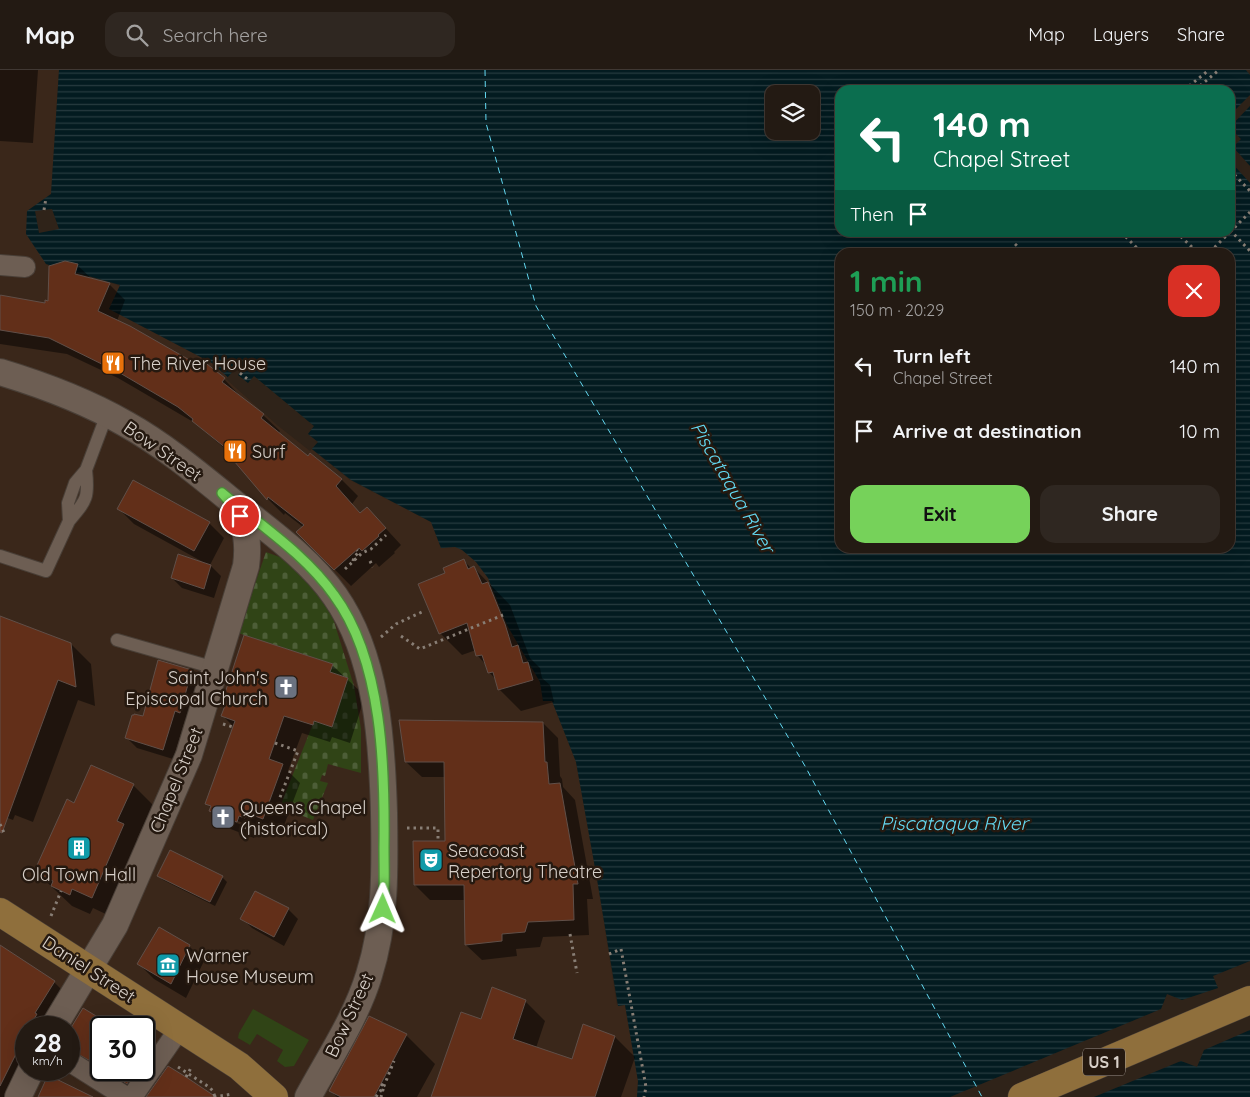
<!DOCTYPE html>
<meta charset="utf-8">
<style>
body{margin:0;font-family:Quicksand,sans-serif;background:#2f2721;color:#f1f3f6;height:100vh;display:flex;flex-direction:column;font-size:19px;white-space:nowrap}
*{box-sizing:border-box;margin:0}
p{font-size:16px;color:#a3a1a0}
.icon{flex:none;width:28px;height:28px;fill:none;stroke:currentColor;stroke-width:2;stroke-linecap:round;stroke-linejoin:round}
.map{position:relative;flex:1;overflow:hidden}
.panel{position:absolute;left:835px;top:178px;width:400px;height:305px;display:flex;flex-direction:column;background:#231a13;border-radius:15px;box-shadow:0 5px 20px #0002,0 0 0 1px #403833}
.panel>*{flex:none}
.hud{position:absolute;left:835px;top:15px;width:400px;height:152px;border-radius:15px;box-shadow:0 5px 20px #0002,0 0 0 1px #403833;background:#0b6e4f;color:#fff;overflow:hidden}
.buttons{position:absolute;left:765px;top:15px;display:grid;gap:10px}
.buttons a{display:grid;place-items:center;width:55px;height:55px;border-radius:10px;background:#231a13;box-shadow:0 5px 20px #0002,0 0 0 1px #403833;font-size:25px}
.speed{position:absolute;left:15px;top:946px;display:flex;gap:10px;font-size:25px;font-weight:700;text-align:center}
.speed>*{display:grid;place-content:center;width:65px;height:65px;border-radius:50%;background:#231a13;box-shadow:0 5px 20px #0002,0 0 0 1px #403833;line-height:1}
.speed small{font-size:12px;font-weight:400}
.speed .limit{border:2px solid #111;border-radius:8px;background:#fff;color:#111}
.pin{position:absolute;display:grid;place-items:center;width:42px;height:42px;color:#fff;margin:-21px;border:2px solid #fff;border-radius:50%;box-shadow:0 1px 5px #0007}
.me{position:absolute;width:55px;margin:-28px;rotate:1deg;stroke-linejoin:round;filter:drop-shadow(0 0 4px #0008)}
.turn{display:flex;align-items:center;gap:18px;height:105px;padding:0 15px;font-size:22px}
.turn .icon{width:65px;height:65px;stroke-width:2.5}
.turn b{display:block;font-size:35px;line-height:42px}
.then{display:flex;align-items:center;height:48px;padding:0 15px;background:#0003;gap:10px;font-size:19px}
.round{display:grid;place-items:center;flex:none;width:52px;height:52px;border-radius:15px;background:#2f2721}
.head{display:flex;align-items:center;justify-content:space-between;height:85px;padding:0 15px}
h1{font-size:30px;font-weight:700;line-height:38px;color:#1e9e55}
.primary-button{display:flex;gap:10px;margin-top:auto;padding:10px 15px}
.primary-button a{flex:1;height:58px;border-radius:15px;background:#76d25a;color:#111;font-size:20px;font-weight:700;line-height:58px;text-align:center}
.primary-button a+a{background:#2f2721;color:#f1f3f6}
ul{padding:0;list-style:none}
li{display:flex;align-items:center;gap:15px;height:65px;padding:0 15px}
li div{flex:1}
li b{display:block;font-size:19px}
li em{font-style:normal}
header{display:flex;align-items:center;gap:30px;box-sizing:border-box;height:70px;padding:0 25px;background:#231a13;border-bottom:1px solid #403833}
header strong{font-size:24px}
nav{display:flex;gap:28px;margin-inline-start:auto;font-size:18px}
.search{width:350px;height:45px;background:#2f2721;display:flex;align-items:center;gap:12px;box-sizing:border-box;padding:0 18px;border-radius:15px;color:#a3a1a0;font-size:19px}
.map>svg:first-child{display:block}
.built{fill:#3a271a;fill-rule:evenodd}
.green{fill:#304416}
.cemetery{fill:url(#cemetery-stones)}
.water{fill:url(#water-rules);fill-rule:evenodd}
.pier{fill:#2f2319}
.shadow{fill:#0007;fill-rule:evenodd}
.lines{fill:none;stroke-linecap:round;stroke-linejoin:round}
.ferry{stroke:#63d9f2;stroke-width:1;stroke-dasharray:6 5;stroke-linecap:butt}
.building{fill:#622f19;stroke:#604f48}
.service-casing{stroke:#493f37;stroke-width:14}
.pedestrian-casing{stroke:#493f37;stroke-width:22}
.minor-casing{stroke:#493f37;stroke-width:28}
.primary-casing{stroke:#493f37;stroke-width:29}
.path{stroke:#887e75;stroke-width:3;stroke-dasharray:2.5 4;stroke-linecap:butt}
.service{stroke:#6d5e53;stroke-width:12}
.pedestrian{stroke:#6d5e53;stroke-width:20}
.minor{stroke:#6d5e53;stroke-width:26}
.primary{stroke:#8f6f3c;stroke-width:28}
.route-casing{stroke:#4d883a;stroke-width:12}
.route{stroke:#76d25a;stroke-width:9}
.labels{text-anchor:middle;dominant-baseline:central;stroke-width:5;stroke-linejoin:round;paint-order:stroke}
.shield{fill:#251910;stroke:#a29992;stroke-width:1}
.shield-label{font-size:16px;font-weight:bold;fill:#d8d0c9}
.poi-label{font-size:18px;fill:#d8d0c9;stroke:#251910;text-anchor:start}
.street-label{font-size:18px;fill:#d8d0c9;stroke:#251910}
.water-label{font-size:19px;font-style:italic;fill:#63d9f2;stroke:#251910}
</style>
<header>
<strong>Map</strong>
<div class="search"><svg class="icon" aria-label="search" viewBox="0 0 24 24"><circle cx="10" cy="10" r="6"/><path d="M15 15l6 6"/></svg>Search here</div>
<nav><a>Map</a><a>Layers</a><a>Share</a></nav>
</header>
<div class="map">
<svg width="1250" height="1027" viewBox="0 0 1250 1027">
<defs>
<pattern id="cemetery-stones" width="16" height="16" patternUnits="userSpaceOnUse" patternTransform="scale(1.25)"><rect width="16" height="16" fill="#304416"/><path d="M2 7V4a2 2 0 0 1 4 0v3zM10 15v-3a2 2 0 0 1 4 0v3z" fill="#4d5e37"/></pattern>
<pattern id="water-rules" width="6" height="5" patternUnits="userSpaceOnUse" patternTransform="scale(1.25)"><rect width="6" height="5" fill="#031b20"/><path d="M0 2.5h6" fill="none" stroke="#273b3f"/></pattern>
</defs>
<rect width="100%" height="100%" fill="#2f2319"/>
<path class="built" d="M0,0H59L51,124L27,141L46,194L121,216L109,239L212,293L279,353L350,410L431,452L441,478L455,477L462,479L476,492L488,508L507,555L540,612L543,631H552L576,692L597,809L617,935H625L638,1011L637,1027H0ZM26,958H69V1000H26ZM101,958H144V1000H101Z"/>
<path class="green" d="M253,939L309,970L294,996L285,997L277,991L283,980L257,964L250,975L238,968L239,963Z"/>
<path class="cemetery" d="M266,482L285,489L327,529L354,616L361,659V703L328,694L325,706L322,705L320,711L328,713L313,750L280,737L314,651L348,608L330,602L333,594L238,563Z"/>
<path class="water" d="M59,0H1246L1250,5V1027H637L638,1011L625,935L618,936L597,809L576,692L552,631H543L540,612L507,555L488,508L476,492L462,480L455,477L441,478L431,452L351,410L279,353L212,293L109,239L120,215L46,194L26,164L27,141L51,124ZM840,20H1230V162H840ZM774,24H811V61H774ZM840,182H1230V478H840Z"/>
<path class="pier" d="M1250,25V36L1230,57V45Z
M1230,58L1241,69L1233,77L1250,96V113L1230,91Z
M52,139L59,159L39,163L35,141Z
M236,298L241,301L238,305L248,313L254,306L314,356L308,364L318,372L310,381L277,355L226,309Z
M1250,891V960L1204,980L1197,997L1181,991L1094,1027H950L1161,939L1167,924L1182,930L1218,918L1213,906Z"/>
<path class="shadow" d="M0,0H38L33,73L0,71Z
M77,195L92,209L109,214L125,230L117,251L224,309L240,326L239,327L263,345L280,361L278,364L308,388L310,385L342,410L358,426L352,434L361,444L367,438L401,475L394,482L395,483L379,497L376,493L351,516L298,462L303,457L285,443L284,445L268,429L236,391L237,389L195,353L118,308L67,284L0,274V224L3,227L46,234L50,232Z
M119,439L209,453L224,468L210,495L221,506L214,528L182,518L172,508L203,492L134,454Z
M464,491L472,499L474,498L510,535L530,588L540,598L542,608L550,615L554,632L521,641L499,619L496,610L489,602L486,595L478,586L476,580L462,585L440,563L447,504Z
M0,548L71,574L91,594L95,636L78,630L33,752L15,745L13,750L0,745Z
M332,595L365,626L350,673L332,667L330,672L302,663L288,701L300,713L280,766L264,760L262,765L256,763L254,768L228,758L210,741L211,738L207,733L234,657L223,646L229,629L225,626ZM224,746L243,753L242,755L224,748Z
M192,601L202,611L190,652L185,650L173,689L137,678L127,668L144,648Z
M543,653L558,668L560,706L562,709L563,717L575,730L593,829H587L589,865L543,867L540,877L516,879L517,886L482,890L466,875L465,830H430L415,815L446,772L445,707H422L406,692Z
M133,715L153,735L137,769L143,775L112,847L93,838L90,844L72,836L36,802L75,734Z
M159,806L222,807L227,812L215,836L163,810Z
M288,839L298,849L284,876L252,858L242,848Z
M189,876L204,891L186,928L154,909L139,894Z
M0,878L54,912L65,923L46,958H26V996L10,1027H0Z
M525,931L545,951L536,978L573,991L615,967L635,987L621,1027H432L481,951Z
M83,939L112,958H101V1000H144V977L165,996L143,1027L77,988L69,980V963Z
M370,948L406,965L435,994L417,1027H337L330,1020Z"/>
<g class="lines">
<path class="ferry" d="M485,0L486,53L536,236L805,696L982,1027"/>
</g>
<path class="building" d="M65,191L78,194L75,204L110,213L98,241L130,256L200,296L203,291L225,308L222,312L264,344L261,348L308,386L310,383L342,409L336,416L360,443L367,437L386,458L378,465L379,466L362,481L359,478L334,500L296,462L304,455L268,427L267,430L234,391L237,387L192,351L193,349L178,337L120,303L49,268L0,260V225L45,233V230L48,231L49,196Z
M133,410L210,452L194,481L117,439Z
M178,484L211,495L204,519L171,508Z
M464,489L468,499L474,496L482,514L488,512L505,554L512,577L518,575L523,593L528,592L533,610L498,620L493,602L488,603L482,585L476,586L467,553L439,564L418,514L445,503L443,498Z
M0,546L71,573L76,617L58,610L2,763L0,762Z
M244,565L333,594L330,602L348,608L332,657L314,651L313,655L284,646L269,689L283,694L263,749L247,743L245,748L239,746L237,752L209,741L211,736L205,734L235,651L221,646L228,628L224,626Z
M158,590L192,600L180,643L175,641L163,680L125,668L132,645H134V644L143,646Z
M399,650L543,652L545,692H547L549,714L560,713L578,814H573L574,850L528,852L525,862L502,864V871L465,875L464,815H414L413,771H445L444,692H405Z
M91,695L134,714L117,751L124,754L92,828L72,819L70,825L51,816L53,811L34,802L67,729L74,733Z
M170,780L223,806L210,832L157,806Z
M255,821L289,838L274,867L240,849Z
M159,857L190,875L171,914L137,894Z
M0,875L55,911L35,943L37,944L29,958H26V964L0,1016Z
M492,917L526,930L513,969L572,989L583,954L615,966L595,1027H431L461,942L481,949Z
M83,938L101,949V997L69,979V961Z
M369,946L407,964L374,1027H341L329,1021Z
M168,996L186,1007L216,1027H146Z
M105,1000H136L127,1014Z
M48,1005L93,1027H38Z"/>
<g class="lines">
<g class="service-casing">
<path id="service" d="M86,400C89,427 87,430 69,451L68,433L75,413L86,400L107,344
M0,486L46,501L69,451
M117,570L215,598"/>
</g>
<g class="pedestrian-casing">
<path id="pedestrian" d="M0,195L25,197
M69,991L126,1027
M132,1027L180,958"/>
</g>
<g class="minor-casing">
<path id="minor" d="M0,302C43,315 86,331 126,354C162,374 196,402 228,428C265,458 308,487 335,526C377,586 382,671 384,743C385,799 386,851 369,905C356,948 329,988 308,1027
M53,958L115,855L189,685L246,496C249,474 247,452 232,434
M18,1027L31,1000"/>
</g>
<g class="primary-casing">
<path id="primary" d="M0,842L239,996L274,1027
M1022,1027L1250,930"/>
</g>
<path class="path" d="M1184,20L1209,0
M1195,20L1219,0
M1230,100L1250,121
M44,140L46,128
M1230,160L1250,181
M1121,162L1141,182
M1176,162L1197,182
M1230,162L1250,142
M1015,174L1024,182
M1210,182L1230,162
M1230,216L1232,218
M240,303L250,311
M353,491L354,487L359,482L357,480
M370,491L373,497
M345,499L362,483L371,479L386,465
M401,566L420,579L503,545
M381,567L396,554L422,542
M223,654L233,657
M275,673L298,681L279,730
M0,754L4,763
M407,758H438V771
M245,759L251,745
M51,846L61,821
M570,864L577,903
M609,884L621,879L646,1017L644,1027
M178,997L209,1017L213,1021L215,1027
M186,1007L192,996
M381,1014L384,1016L381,1027
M214,1027L233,1024
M376,1027L384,1016L394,991"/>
<use href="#service" class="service"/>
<use href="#pedestrian" class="pedestrian"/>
<use href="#minor" class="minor"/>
<use href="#primary" class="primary"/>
</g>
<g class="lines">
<g class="route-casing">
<path id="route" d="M240,446L235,438L222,423C260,455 305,484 334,525C383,591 385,699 384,778C384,799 385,819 383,839"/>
</g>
<use href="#route" class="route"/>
</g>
<defs>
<g id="restaurant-square" transform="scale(1.25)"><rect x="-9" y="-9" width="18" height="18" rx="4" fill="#e8710a" stroke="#251910"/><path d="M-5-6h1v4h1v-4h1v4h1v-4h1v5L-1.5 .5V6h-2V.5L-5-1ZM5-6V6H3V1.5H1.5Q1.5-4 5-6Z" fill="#fff"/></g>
<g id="church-square" transform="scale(1.25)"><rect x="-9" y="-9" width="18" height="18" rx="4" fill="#6b7280" stroke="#251910"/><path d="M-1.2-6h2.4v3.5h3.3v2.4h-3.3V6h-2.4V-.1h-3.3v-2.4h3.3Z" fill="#fff"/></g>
<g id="building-square" transform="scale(1.25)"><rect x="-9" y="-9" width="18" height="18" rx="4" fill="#0f9aa8" stroke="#251910"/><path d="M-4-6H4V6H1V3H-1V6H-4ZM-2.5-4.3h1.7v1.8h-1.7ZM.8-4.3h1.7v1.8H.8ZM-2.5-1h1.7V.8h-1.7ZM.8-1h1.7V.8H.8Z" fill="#fff"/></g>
<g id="theatre-square" transform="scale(1.25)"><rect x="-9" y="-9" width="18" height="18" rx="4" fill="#0f9aa8" stroke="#251910"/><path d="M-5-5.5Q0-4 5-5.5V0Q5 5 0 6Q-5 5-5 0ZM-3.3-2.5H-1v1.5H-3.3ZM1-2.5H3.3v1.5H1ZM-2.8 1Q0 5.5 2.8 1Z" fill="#fff"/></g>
<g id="museum-square" transform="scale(1.25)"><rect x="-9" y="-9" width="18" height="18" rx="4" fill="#0f9aa8" stroke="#251910"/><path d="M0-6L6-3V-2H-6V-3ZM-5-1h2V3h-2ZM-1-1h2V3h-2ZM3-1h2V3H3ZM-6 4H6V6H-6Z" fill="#fff"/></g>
</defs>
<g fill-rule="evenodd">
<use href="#restaurant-square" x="113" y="293"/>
<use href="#restaurant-square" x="235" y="381"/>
<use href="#church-square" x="286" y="617"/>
<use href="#church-square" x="223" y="747"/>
<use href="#building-square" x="79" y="778"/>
<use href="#theatre-square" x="431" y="790"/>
<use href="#museum-square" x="168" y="895"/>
</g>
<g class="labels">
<rect class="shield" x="1083" y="978.5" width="42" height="27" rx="4"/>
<g class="shield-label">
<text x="1104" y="992">US 1</text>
</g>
<g class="poi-label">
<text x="130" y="293">The River House</text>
<text x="252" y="381">Surf</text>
<text x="268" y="607" text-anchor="end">Saint John's<tspan x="268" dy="21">Episcopal Church</tspan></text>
<text x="240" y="737">Queens Chapel<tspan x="240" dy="21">(historical)</tspan></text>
<text x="448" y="780">Seacoast<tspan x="448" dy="21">Repertory Theatre</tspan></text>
<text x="79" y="804" text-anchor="middle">Old Town Hall</text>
<text x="186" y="885">Warner<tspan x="186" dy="21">House Museum</tspan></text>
</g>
<g class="street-label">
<text transform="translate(163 381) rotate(35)">Bow Street</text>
<text transform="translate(176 710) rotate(-68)">Chapel Street</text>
<text transform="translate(89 899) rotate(33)">Daniel Street</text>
<text transform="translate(349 945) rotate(-65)">Bow Street</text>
</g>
<g class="water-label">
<text transform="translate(733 417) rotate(60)">Piscataqua River</text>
<text x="954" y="753">Piscataqua River</text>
</g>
</g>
</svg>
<div class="buttons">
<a><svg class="icon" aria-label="layers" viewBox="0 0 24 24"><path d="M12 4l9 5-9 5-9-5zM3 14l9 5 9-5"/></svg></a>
</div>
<div class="speed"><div>28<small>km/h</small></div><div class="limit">30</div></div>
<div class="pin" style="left:240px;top:446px;background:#d93025"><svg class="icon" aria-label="arrive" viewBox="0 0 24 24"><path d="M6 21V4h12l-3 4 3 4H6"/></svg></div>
<svg class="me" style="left:383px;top:839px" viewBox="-20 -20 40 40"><path d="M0-17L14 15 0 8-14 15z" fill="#76d25a" stroke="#fff" stroke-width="4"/></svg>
<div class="hud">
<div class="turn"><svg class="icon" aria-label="left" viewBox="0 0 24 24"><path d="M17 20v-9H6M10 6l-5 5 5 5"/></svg><div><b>140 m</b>Chapel Street</div></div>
<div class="then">Then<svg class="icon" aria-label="arrive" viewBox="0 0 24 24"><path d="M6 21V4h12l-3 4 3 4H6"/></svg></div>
</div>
<section class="panel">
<div class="head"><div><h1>1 min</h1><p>150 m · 20:29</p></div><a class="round" style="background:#d93025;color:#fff"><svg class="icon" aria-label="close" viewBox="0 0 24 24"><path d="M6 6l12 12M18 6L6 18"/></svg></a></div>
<ul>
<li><svg class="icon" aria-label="left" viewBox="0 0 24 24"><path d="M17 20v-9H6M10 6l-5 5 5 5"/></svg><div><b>Turn left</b><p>Chapel Street</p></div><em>140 m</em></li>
<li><svg class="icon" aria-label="arrive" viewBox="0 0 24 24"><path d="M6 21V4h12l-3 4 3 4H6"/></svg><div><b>Arrive at destination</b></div><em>10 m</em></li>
</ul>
<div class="primary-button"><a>Exit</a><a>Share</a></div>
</section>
</div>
